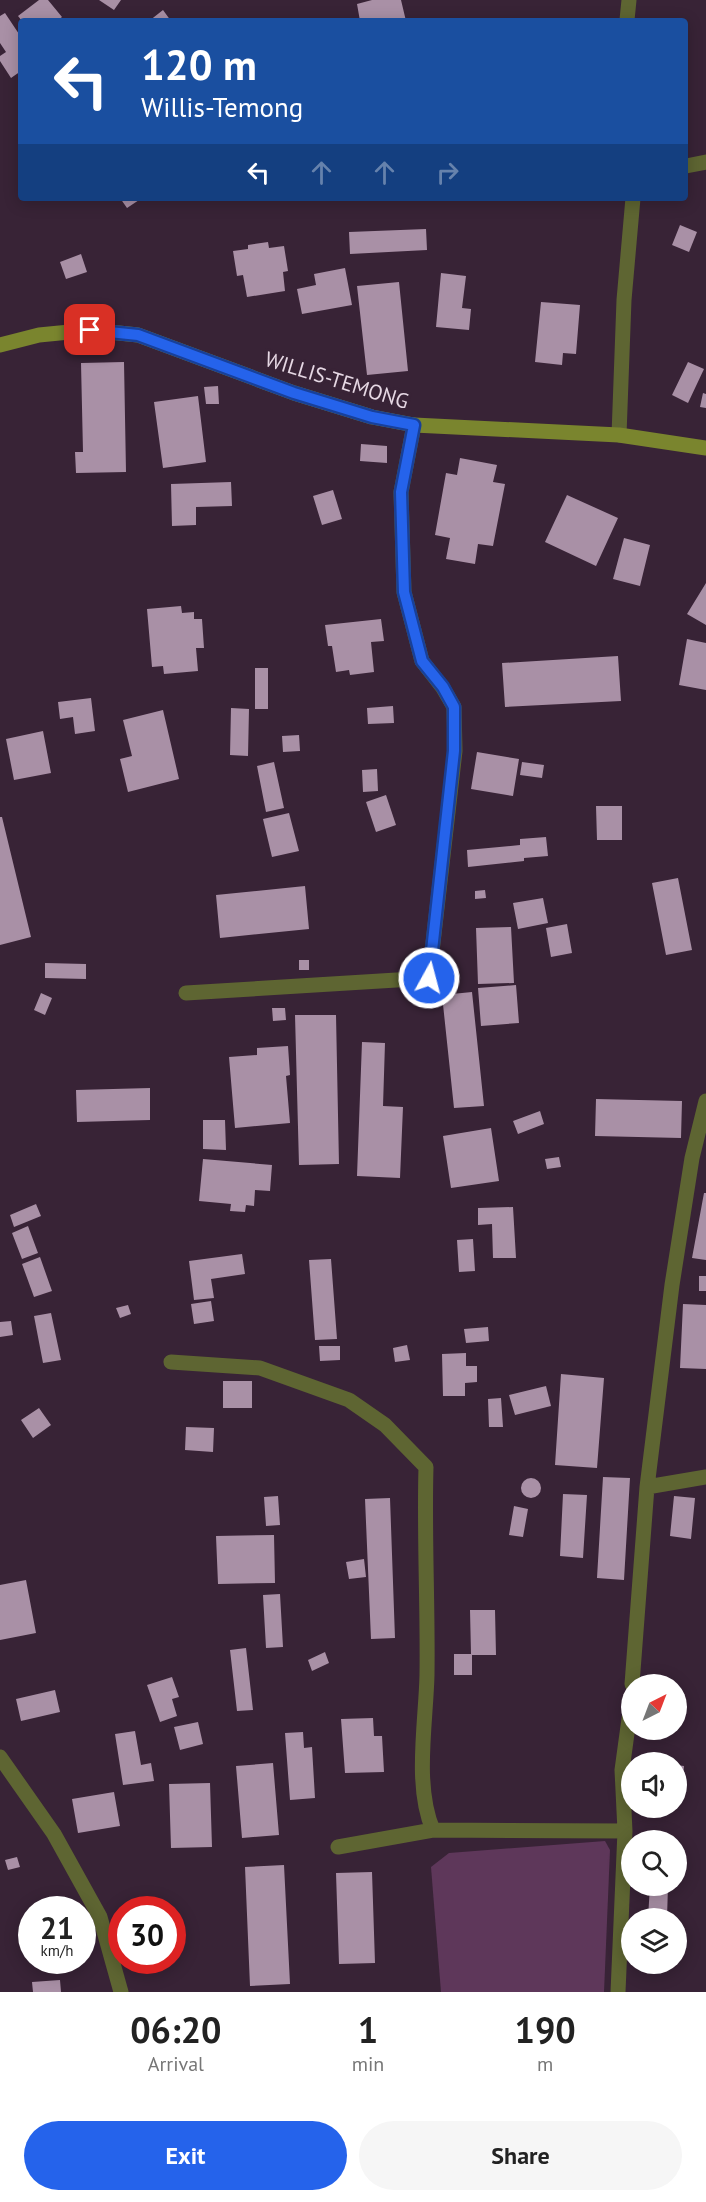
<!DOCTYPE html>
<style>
body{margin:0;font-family:"PT Sans",sans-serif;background:#f6f6f6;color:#222;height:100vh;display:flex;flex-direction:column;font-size:22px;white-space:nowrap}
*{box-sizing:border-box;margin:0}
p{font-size:20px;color:#767676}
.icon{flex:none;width:33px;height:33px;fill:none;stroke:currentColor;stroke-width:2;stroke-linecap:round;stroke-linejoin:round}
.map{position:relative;height:1992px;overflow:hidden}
.sheet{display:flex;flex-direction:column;background:#fff;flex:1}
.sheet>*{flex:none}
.hud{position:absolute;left:18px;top:18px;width:670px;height:183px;border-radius:6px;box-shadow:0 3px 15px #0003;background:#1a4fa0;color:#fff;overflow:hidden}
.needle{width:39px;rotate:42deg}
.buttons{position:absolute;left:621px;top:1674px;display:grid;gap:12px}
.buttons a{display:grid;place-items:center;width:66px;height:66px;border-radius:50%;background:#fff;box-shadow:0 3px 15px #0003;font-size:30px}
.speed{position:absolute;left:18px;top:1896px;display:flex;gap:12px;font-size:30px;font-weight:700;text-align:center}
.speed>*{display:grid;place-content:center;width:78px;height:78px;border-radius:50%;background:#fff;box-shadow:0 3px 15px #0003;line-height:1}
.speed small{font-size:15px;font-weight:400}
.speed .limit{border:9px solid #d22;background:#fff;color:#111}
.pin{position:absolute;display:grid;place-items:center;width:51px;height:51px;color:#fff;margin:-26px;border-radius:12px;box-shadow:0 3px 9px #0006}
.me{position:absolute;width:66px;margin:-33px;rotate:7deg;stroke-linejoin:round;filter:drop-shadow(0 0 4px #0008)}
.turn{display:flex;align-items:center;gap:21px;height:126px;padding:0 24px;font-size:27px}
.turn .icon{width:78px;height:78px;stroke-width:2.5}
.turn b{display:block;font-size:42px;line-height:51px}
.lanes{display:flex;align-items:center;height:57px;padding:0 24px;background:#0003;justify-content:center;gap:30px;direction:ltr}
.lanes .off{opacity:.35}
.eta{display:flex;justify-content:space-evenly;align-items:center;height:102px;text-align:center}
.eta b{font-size:36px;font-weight:700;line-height:42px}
.button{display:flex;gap:12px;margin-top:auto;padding:12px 24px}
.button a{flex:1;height:69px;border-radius:36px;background:#2563eb;color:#fff;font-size:24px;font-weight:700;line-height:69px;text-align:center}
.button a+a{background:#f6f6f6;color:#222}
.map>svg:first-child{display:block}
.green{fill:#5e375a}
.building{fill:#a990a6}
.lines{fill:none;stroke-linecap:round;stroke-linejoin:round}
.street{stroke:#5e6532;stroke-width:15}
.secondary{stroke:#7a852e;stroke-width:15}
.route-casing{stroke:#184099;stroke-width:15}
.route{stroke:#2563eb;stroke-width:10}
.labels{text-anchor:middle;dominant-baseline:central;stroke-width:6;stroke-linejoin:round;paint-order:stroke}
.street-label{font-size:21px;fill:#e6d8e4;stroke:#382336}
</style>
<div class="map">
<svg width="706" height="1992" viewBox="0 0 706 1992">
<rect width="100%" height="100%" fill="#382336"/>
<path class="green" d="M605,1841L610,1850L604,1992H441L431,1867L449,1853Z"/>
<path class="building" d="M39,0H48L62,17L57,21H22L18,16Z
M99,0H121L114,10Z
M372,0H401L406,21H360L357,4Z
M163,10L171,21H149Z
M5,13L21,37V71L11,78L0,61V56L6,52L0,43V16Z
M120,198H142L127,208Z
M680,225L697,232L689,252L672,245Z
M426,229L427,250L350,254L349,232Z
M268,242L269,248L284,246L288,271L283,272L285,291L247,297L243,275L237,276L233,251L248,249V245Z
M81,254L87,272L66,279L60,262Z
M345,268L352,305L302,314L297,289L316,285L314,274Z
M441,273L466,276L462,308L471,309L469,330L436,327Z
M399,282L408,371L367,375L357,286Z
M541,302L580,305L576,354L563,353L562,365L535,362Z
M124,362L126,472L76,473L75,452H83L81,363Z
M688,362L704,369L688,403L672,395Z
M218,386L219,404H206L204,387Z
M703,393L706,394V408L700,407Z
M198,396L206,462L163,468L154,402Z
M361,444L387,446V463L360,461Z
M460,458L497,465L493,482L505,484L493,546L478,544L475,564L446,559L450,538L435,535L446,473L457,475Z
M231,482L232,506L196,507V525L172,526L171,484Z
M333,490L342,519L322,525L313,496Z
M567,495L618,518L596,566L545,542Z
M624,538L650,545L640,586L613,579Z
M706,583V625L687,614Z
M181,606L182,613L194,612V619H202L204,648H196L198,671L164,674L163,666L152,667L147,609Z
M381,619L384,641L371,642L374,672L350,675L349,670L336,672L332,646H328L325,625Z
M687,639L706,643V690L679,685Z
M618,656L621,701L505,707L502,663Z
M255,668H268V709H255Z
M91,698L95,731L75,734L73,717L60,719L58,702Z
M393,706L394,723L368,724L367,708Z
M231,708L249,709L248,756L230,755Z
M163,710L179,779L128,792L120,759L132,756L123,720Z
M43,731L51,773L14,780L6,739Z
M299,735L300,751L283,752L282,736Z
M477,752L519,759L513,796L471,789Z
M274,762L284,808L266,812L257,766Z
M522,762L544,765L542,778L520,775Z
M377,769L378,791L363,792L362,770Z
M386,795L396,825L376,832L366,802Z
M596,806H622V840H597Z
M289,813L299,851L272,857L263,819Z
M0,817H2L31,937L0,945Z
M546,837L548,856L524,858V861L468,867L467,850L520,845V839Z
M678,878L692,950L666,955L652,883Z
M305,886L309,929L220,938L216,895Z
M485,890L486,898L475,899V891Z
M543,898L548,923L518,929L513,903Z
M567,924L572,953L551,957L546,928Z
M511,927L514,983L478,984L476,928Z
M299,960H309V970H299Z
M45,963L86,964V979L45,978Z
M516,985L519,1023L481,1026L478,988Z
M472,992L484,1106L454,1108L442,995Z
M41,993L52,998L45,1015L34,1010Z
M272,1008H285L286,1020L273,1021Z
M295,1015H336L339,1164L299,1165Z
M362,1042L385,1043L383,1106L403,1107L400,1178L357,1176Z
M288,1046L290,1075L286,1076L290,1123L235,1128L229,1057L257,1055V1048Z
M150,1088V1120L77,1122L76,1090Z
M596,1099L682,1101L681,1138L595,1136Z
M540,1111L544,1124L518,1134L513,1121Z
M203,1120H225L226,1150L203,1149Z
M491,1128L499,1181L451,1188L443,1136Z
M559,1157L561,1167L547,1169L545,1159Z
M203,1159L272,1165L270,1191L255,1190L254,1206L246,1205L245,1212L230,1211L231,1204L199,1201Z
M704,1193H706V1260L692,1258Z
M36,1204L41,1216L14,1227L10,1215Z
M513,1207L516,1258H493L492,1224L478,1225V1208Z
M28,1226L38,1253L22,1259L12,1233Z
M473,1239L475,1271L459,1272L457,1240Z
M242,1254L245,1274L211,1279L214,1298L194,1300L189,1261Z
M40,1257L52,1291L34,1297L22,1264Z
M331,1259L337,1339L315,1340L309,1260Z
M699,1276H706V1291H699Z
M211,1301L214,1321L194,1324L191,1304Z
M683,1304L706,1305V1369L680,1368Z
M128,1305L131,1314L120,1318L116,1308Z
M51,1313L61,1360L43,1363L34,1316Z
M11,1321L13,1335L0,1337V1322Z
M488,1327L489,1341L466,1343L464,1329Z
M407,1345L410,1360L395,1362L393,1348Z
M319,1346H340V1360L320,1361Z
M466,1353V1366H477V1382L465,1383V1396H443L442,1354Z
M561,1374L604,1378L597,1468L555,1465Z
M223,1381H252V1408H223Z
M546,1386L551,1406L515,1415L509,1395Z
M501,1398L503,1427H489L488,1399Z
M39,1408L51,1425L33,1438L21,1420Z
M186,1427L214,1428L213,1452L185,1450Z
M603,1477L630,1478L624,1580L597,1578Z
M521 1488a10 10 0 1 1 20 0a10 10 0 1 1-20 0Z
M563,1494L587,1495L583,1558L560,1556Z
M278,1496L280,1525L266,1526L264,1497Z
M674,1496L695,1498L691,1539L670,1536Z
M390,1498L395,1638L371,1639L365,1499Z
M514,1506L528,1509L523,1537L509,1535Z
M274,1535L275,1583L218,1584L216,1536Z
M364,1559L366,1577L349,1579L346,1562Z
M26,1580L36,1633L0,1640V1585Z
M280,1594L283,1647L266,1648L263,1595Z
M470,1610H495L496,1655H472V1675H454V1654H471Z
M246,1648L253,1710L237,1711L230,1650Z
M325,1652L329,1663L312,1671L308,1660Z
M172,1677L179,1697L172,1699L177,1716L160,1722L147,1685Z
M55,1690L60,1712L21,1721L16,1699Z
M373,1718L374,1736H382L384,1772L345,1773L341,1719Z
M198,1722L203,1744L180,1750L174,1727Z
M135,1731L141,1765L151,1763L154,1781L123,1785L115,1734Z
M303,1732L304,1748L312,1747L315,1798L290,1800L285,1733Z
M273,1763L279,1835L242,1838L236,1766Z
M676,1765L684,1766L682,1798H676Z
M210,1783L212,1847L171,1848L169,1784Z
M114,1792L120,1826L78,1833L72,1799Z
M17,1857L20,1867L8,1870L5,1860Z
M284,1865L290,1984L250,1986L245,1867Z
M372,1872L375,1963L339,1964L336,1873Z
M650,1886H668L667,1918H648Z
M645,1964H664V1971L645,1969Z
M60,1980L61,1992H33L32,1982Z"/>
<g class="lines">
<path class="street" d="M627,20L629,0
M686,166L706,162
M619,435L624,300L633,198
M186,993L429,978L455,751L454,707L443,688L422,661L404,592L401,492L414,425
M171,1362L260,1368L349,1400L385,1425L426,1467C424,1536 428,1606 427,1675C426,1722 414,1786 433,1830
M647,1487L706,1477
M632,1684L647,1487L672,1285L692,1158L706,1101
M0,1757L54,1834L100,1917L121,1992
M338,1847L433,1830L625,1831
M618,1992L625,1831L622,1770L632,1697"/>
<path class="secondary" d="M0,345L39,335L90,330L138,335L294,393L372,417L414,425L619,435L706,448"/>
</g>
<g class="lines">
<g class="route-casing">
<path id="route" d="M90,330L138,335L294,393L372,417L414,425L401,492L404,592L422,661L443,687L454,707V751L429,978"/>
</g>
<use href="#route" class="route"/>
</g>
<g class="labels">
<g class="street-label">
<text transform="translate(337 380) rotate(17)">WILLIS-TEMONG</text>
</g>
</g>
</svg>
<div class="buttons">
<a><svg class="needle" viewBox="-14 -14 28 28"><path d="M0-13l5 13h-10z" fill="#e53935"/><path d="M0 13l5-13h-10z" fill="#767676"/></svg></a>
<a><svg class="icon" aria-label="sound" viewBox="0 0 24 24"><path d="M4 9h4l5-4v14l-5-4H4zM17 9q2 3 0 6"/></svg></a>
<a><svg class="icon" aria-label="search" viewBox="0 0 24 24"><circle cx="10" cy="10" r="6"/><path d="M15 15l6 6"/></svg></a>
<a><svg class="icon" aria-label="layers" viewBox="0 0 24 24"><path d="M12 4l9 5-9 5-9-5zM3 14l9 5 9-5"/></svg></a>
</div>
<div class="speed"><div>21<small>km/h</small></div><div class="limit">30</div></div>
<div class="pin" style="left:90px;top:330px;background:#d93025"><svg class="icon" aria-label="arrive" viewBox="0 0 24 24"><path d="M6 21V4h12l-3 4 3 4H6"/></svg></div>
<svg class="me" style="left:429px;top:978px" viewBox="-20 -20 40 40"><circle r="17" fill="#2563eb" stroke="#fff" stroke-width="3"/><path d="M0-11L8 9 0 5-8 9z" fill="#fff"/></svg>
<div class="hud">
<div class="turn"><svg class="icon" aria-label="left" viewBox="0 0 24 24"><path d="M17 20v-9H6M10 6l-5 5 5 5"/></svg><div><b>120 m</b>Willis-Temong</div></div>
<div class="lanes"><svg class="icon" aria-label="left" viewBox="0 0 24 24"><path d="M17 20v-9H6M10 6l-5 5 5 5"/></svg><svg class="icon off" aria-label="ahead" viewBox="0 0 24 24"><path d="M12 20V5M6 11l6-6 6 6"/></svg><svg class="icon off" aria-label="ahead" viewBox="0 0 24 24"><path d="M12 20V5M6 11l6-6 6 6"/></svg><svg class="icon off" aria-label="right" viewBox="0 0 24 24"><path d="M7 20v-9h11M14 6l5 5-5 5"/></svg></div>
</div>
</div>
<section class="sheet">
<div class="eta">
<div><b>06:20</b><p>Arrival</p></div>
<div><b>1</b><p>min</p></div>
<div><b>190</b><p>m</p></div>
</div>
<div class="button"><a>Exit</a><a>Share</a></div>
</section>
